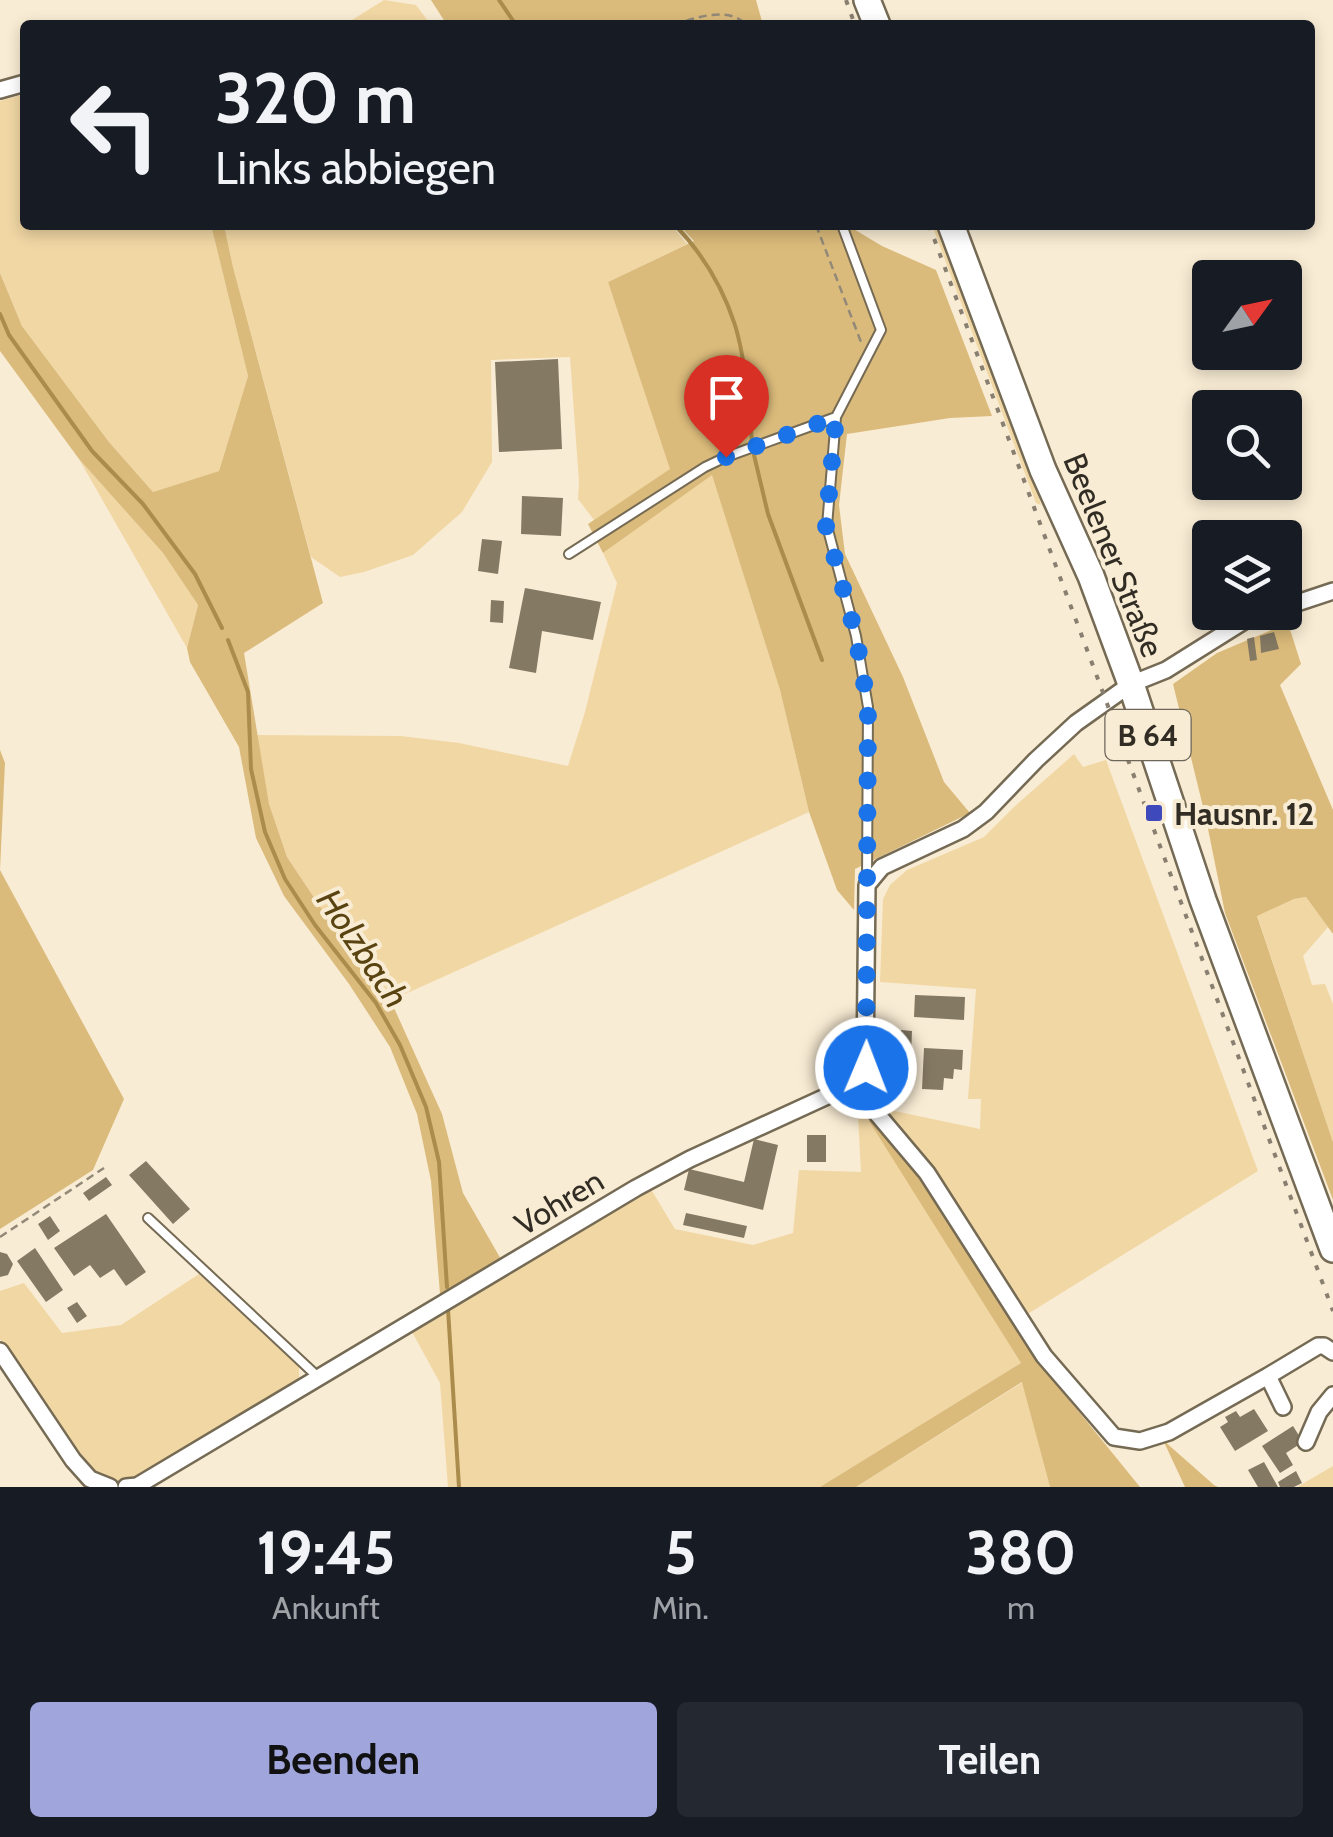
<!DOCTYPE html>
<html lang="de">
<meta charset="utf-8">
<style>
body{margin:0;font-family:Cabin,sans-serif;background:#242831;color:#f1f3f6;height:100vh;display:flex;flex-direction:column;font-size:38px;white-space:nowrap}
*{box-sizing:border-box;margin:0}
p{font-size:32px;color:#9ea1a6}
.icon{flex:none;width:55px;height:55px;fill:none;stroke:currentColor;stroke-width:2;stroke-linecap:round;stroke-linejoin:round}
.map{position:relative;height:1487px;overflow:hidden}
.drawer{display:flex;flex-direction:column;background:#171b24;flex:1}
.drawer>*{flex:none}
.hud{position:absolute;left:20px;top:20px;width:1295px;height:210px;border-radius:10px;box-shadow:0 5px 15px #0003;background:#171b24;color:#f1f3f6;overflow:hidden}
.needle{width:65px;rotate:57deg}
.buttons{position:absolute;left:1192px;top:260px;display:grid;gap:20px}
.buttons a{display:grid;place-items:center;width:110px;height:110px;border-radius:10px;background:#171b24;box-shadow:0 5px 15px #0003;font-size:50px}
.pin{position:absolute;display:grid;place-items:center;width:85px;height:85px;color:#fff;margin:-102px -42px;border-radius:50% 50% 50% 0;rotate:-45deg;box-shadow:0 0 10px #0007}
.pin .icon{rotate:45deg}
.me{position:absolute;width:110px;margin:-55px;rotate:1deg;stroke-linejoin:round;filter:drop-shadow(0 0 8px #0008)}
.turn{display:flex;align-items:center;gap:35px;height:210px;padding:0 30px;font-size:45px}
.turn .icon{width:130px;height:130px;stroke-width:2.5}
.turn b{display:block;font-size:70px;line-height:85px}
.eta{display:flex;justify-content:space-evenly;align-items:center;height:170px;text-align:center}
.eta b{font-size:60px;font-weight:700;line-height:70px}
.cta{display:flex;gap:20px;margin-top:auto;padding:20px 30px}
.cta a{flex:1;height:115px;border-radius:10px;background:#a0a6dc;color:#111;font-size:40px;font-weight:700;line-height:115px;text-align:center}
.cta a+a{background:#242831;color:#f1f3f6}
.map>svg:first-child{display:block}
.green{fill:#f1d7a4}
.forest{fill:#dbbb7b}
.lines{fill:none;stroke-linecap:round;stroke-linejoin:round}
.stream{stroke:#ab8c4d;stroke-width:4}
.building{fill:#847963}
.lane-casing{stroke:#756a54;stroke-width:12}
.street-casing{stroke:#756a54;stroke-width:20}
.primary-casing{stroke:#756a54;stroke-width:30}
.path{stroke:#928979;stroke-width:2.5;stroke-dasharray:8 5;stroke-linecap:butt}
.lane{stroke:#fff;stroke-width:8}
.street{stroke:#fff;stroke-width:15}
.primary{stroke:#fff;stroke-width:25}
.rail{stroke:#887f70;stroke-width:4;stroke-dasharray:5 10;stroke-linecap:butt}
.route{stroke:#1a73e8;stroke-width:18;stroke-dasharray:0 32.4}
.poi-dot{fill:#3e49bc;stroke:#f9ecd4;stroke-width:4}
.labels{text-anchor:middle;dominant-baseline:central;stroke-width:8;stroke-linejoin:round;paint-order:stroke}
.shield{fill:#f9ecd4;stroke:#6e6659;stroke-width:2.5}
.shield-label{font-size:30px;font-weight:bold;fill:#322d24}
.street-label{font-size:32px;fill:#322d24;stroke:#f9ecd4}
.poi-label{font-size:32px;font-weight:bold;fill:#322d24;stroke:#f9ecd4;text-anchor:start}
.water-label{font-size:35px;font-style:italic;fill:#594311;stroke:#f9ecd4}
</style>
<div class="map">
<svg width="1333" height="1487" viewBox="0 0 1333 1487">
<rect width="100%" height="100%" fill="#f9ecd4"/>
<path class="green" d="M384,0L416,5L431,25H344Z
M25,94V225H211L248,376L219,471L153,492L109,442L22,326L0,273V101Z
M224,225H671L687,244L608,282L671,469L594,520L578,499L579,482L570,357L491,360L492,462L462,512L413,555L364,572L340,577L311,557L233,267Z
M932,225H940L1033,475L1041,505L1036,503Z
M79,459L163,553L198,605L187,648Z
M712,474L780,690L809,812L394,999L335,929L287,857L269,805L257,735L401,736L459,743L568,766L585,712L617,583L603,553Z
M1074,754L1083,767L1106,760L1258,1171L1026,1315L932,1171L885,1109L980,1129L981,1099H968L976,989L880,982L883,899L890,885L907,870L984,837L1013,808Z
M1306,897L1328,927L1303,956L1312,985L1325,984L1333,1004V1142L1257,915L1294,899Z
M857,1098L1021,1363L820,1487H448L440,1383L411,1330L466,1301L476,1289L649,1186L675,1229L753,1245L793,1233L799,1170L861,1172Z
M199,1274L299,1367V1380L132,1481L107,1479L91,1472L0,1339V1291L24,1283L62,1333L121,1325Z
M1023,1382L1050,1487H856Z
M1333,1466V1487H1297Z"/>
<path class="forest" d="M431,0H756L763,25H447Z
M211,225H224L233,267L323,603L244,653L269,804L287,857L335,929L390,999L442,1114L463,1193L502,1261L440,1294L431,1181L417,1114L390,1047L349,984L284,896L256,838L239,747L190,662L187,648L198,605L163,553L79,459L0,351V273L22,326L109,442L153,492L219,471L248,376Z
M679,225H847L882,246L936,270L992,416L950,418L847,434L839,505L845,554L903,677L944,782L970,813L855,869L854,910L837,890L809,812L780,690L712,475L603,553L588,524L670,469L608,282L694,241Z
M1288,623L1301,664L1280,685L1333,810V934L1306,897L1294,899L1257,916L1333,1142V1200L1225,913L1206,819L1173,684L1217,653Z
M0,750L5,763L0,870L124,1099L93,1170L0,1229Z
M874,1116L921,1173L1049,1375L1140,1487H1050L1022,1382L856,1487H820L1021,1363L869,1121Z
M1163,1440L1214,1485L1218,1487H1185Z"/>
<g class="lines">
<path class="stream" d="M499,0L516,25
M675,225C702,253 723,288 735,325C746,361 748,403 752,441
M0,314L9,335L92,451L143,504L195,574L222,628
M754,455L768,514L822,660
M228,640L248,692L251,769L265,832L285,879L315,925L376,1003L400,1045L426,1107L439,1162L447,1287
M448,1309L459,1487"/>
</g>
<path class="building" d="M558,359L562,449L499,452L495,362Z
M522,496L563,498L561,536L521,534Z
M482,539L502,541L498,574L478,571Z
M525,588L601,602L593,640L542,631L536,673L509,668Z
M491,600L504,601L503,623L490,622Z
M1274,632L1279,649L1261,653L1260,636Z
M1254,637L1257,660L1250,661L1247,639Z
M915,995L965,997L964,1020L914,1017Z
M901,1030L912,1031L911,1055H900Z
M924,1048L963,1050L962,1070L954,1069L953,1079L944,1078L943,1090L922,1089Z
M807,1135H826V1162H807Z
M754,1139L778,1145L763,1210L684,1190L689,1169L744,1182Z
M146,1161L190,1209L173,1224L129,1175Z
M106,1177L112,1185L89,1201L83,1193Z
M686,1213L747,1226L744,1238L683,1225Z
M106,1214L146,1272L126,1286L114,1269L100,1278L90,1265L74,1276L54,1248Z
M50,1216L60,1231L48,1240L38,1224Z
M35,1248L63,1290L46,1302L17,1261Z
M0,1252L7,1254L13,1264L8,1275L0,1277Z
M77,1302L87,1316L77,1323L67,1308Z
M1254,1409L1268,1431L1235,1451L1220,1427L1228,1422L1225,1417L1236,1411L1240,1417Z
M1293,1426L1303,1442L1286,1453L1293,1465L1280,1473L1262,1446Z
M1264,1462L1278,1487H1258L1248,1470Z
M1296,1471L1302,1483L1294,1487H1280L1278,1482Z"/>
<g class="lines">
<g class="lane-casing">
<path id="lane" d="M836,417L827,526L856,636L868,707L867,882
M569,554L705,467L726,457L836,417L881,330L842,225
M148,1218L318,1377"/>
</g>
<g class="street-casing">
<path id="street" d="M0,90L25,83
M1285,607L1333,591
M858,1082L868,1103L927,1173L1044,1356L1114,1437L1140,1441L1169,1432L1268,1376L1283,1407
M0,1351L73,1460L90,1479L110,1487
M1268,1376L1318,1346H1324L1333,1352
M1306,1442L1319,1412L1333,1395
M126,1487L137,1486L636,1188L690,1159L858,1082L865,1068L867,885L882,867L963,829L986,812L1036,760L1076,723L1131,684L1166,670L1249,618L1267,612"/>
</g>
<g class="primary-casing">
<path id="primary" d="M867,0L877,25
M951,225L1043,470L1091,576L1131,684L1203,900L1333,1249"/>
</g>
<path class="path" d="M674,25C697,17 728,6 747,25
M816,225L861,342
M0,1237L104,1168"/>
<use href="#lane" class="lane"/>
<use href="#street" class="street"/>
<use href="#primary" class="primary"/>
<path class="rail" d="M846,0L855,25
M929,225L1333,1311"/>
</g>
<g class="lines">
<path class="route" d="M726,457L836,417L826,526L856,636L868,706L866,1068"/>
</g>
<rect class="poi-dot" x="1144" y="803" width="20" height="20" rx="5"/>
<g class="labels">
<rect class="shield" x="1105.5" y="710" width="85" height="50" rx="8"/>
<g class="shield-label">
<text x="1148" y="735">B 64</text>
</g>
<g class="street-label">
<text transform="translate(1114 555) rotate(68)">Beelener Straße</text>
<text transform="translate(559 1202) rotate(-31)">Vohren</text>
</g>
<g class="poi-label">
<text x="1174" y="813">Hausnr. 12</text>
</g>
<g class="water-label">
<text transform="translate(363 948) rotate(56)">Holzbach</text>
</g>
</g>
</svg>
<div class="buttons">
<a><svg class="needle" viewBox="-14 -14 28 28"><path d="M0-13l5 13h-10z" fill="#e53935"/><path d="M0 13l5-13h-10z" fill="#9ea1a6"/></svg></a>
<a><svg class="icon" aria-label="search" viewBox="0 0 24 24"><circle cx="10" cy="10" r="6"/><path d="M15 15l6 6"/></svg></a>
<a><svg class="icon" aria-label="layers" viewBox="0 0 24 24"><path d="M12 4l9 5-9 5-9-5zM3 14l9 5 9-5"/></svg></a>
</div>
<div class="pin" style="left:726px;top:457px;background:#d93025"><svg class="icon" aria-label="arrive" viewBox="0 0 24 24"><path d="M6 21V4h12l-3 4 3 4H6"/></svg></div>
<svg class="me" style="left:866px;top:1068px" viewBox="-20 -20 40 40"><circle r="17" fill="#1a73e8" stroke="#fff" stroke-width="3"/><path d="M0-11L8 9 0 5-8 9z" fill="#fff"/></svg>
<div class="hud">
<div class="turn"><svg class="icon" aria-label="left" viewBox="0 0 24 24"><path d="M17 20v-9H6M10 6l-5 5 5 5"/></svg><div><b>320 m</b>Links abbiegen</div></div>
</div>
</div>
<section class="drawer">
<div class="eta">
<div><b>19:45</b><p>Ankunft</p></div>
<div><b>5</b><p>Min.</p></div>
<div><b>380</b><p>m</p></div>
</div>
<div class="cta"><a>Beenden</a><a>Teilen</a></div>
</section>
